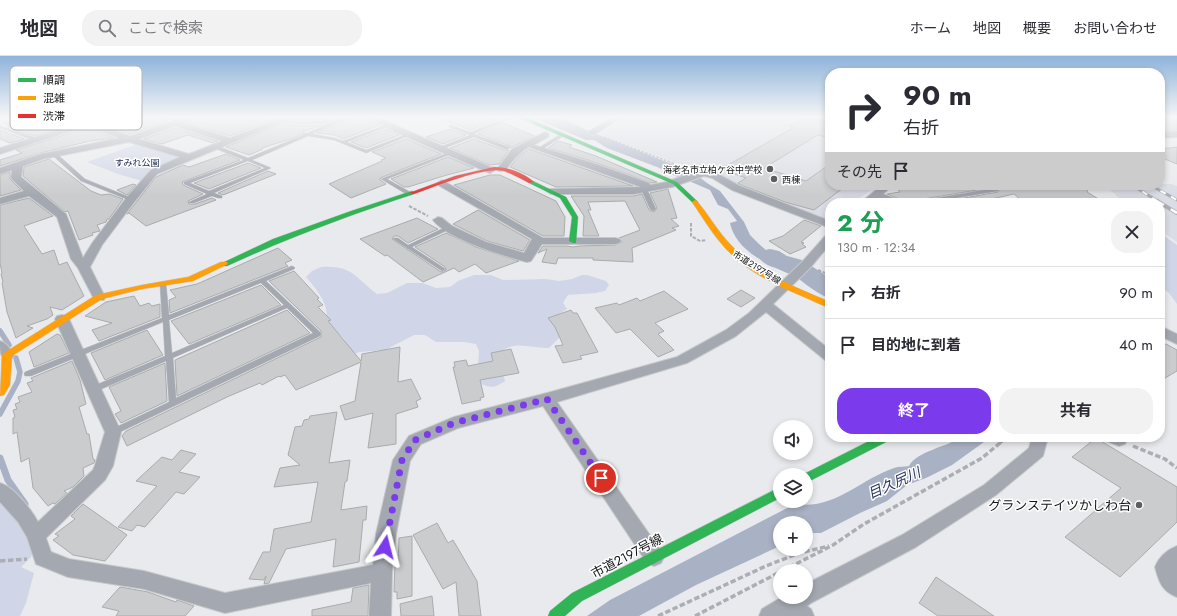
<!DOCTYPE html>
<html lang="ja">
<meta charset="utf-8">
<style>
body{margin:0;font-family:Jost,"Noto Sans JP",sans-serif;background:#f2f2f3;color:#2b2b33;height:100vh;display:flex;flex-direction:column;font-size:15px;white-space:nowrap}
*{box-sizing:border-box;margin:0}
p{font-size:13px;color:#7c7c81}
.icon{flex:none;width:22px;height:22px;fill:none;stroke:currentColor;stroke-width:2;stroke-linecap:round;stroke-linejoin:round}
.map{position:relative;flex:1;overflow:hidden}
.sheet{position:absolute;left:825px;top:142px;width:340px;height:244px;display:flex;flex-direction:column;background:#fff;border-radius:16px;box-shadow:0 2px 6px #0003}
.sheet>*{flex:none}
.banner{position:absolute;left:825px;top:12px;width:340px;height:122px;border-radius:16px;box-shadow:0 2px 6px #0003;background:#fff;color:#2b2b33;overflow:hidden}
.buttons{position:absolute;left:773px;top:364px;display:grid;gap:8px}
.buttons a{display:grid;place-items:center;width:40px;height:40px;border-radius:50%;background:#fff;box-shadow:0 2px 6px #0003;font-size:20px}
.pin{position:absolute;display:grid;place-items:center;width:34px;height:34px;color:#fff;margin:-17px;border:2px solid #fff;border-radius:50%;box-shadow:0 1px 4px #0007}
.me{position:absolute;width:44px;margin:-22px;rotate:9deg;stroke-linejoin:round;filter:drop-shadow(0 0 3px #0008)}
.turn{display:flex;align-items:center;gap:14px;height:84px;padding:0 12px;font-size:18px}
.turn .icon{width:52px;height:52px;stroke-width:2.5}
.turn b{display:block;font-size:28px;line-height:34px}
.then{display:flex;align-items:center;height:38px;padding:0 12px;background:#0003;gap:8px;font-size:15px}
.round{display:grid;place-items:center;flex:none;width:42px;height:42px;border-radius:16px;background:#f2f2f3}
.headline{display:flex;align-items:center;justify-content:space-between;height:68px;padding:0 12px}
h1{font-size:24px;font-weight:700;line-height:30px;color:#1e9e55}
.primary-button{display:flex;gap:8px;margin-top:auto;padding:8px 12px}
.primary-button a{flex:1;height:46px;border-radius:16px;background:#7c3aed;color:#fff;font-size:16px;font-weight:700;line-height:46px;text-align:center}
.primary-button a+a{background:#f2f2f3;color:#2b2b33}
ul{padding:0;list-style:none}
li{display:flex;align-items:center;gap:12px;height:52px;padding:0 12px;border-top:1px solid #e1e1e2}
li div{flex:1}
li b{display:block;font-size:15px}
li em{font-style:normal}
header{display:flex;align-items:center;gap:24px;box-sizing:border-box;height:56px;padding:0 20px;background:#fff;border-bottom:1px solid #e1e1e2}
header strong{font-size:19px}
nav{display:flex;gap:22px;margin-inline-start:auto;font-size:14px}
.search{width:280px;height:36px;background:#f2f2f3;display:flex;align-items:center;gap:10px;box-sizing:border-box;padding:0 14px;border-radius:16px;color:#7c7c81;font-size:15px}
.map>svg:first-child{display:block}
.built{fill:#dadde5}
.green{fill:#d0d6e7}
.water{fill:#a9b1c4}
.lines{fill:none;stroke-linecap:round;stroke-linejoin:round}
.stream-far1{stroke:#a9b1c4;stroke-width:5.5}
.stream{stroke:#a9b1c4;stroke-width:7}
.river{fill:#a9b1c4;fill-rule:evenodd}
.building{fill:#cbccce;stroke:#aaabad}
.lane-casing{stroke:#c7c8ca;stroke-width:1}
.street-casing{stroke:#c7c8ca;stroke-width:2}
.fast-casing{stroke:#c7c8ca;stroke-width:1}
.slow-casing{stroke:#c7c8ca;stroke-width:1}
.jam-casing{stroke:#c7c8ca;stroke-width:1}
.path-far3{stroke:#adaeb5;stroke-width:1.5;stroke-dasharray:2.5 1.5;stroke-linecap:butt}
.path-far2{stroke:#adaeb5;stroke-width:2;stroke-dasharray:3.5 1.5;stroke-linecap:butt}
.path-far1{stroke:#adaeb5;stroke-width:2.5;stroke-dasharray:4.5 2;stroke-linecap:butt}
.path{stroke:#adaeb5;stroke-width:3.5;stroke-dasharray:5.5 2.5;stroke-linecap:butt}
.lane{fill:#a4a8b1;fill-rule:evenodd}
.street{fill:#a4a8b1;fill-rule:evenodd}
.fast{fill:#30b455;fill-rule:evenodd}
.slow{fill:#ff9f0a;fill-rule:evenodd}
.jam{fill:#e5322d;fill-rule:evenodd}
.rail-far1-casing{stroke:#aeafb5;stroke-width:3}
.rail-casing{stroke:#aeafb5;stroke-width:4}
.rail-far1{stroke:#fff;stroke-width:2;stroke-dasharray:6;stroke-linecap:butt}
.rail{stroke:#fff;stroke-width:2.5;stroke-dasharray:8;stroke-linecap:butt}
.route{stroke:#7c3aed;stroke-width:7;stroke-dasharray:0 12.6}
.poi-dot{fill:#5d5e61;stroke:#fff;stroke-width:1.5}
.labels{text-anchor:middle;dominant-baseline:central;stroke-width:3;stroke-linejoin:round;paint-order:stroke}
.far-park-label{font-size:9px;fill:#212d53;stroke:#fff}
.far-poi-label{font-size:9px;fill:#121315;stroke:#fff;text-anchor:end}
.far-street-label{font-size:9px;fill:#121315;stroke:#fff}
.near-poi-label{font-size:13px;fill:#121315;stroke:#fff;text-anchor:end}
.near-street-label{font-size:13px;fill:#121315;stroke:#fff}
.near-water-label{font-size:14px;font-style:italic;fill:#2b375e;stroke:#fff}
.key{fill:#fff;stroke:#b8b8b9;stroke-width:1}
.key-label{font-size:11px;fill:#121315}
</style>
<header>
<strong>地図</strong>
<div class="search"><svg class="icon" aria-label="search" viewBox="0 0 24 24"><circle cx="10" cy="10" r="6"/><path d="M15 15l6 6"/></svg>ここで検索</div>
<nav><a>ホーム</a><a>地図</a><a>概要</a><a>お問い合わせ</a></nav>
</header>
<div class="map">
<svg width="1177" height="560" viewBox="0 0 1177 560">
<rect width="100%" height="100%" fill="#e9eaed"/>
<path class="built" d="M626,61H810L830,66V129H878L853,147H830V164H827L750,135L706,112L698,115L598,78Z
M1160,127L1163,128H1172L1177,130V186L1160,174V147H1125L1104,129H1160Z"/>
<path class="green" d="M137,88L182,101L142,125L118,118L87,106Z
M1160,177L1177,189V248L1169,237L1160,230Z
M321,211C353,209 354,221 377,238L387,237L407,227H423L436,232L450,231L458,225L474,219H491L503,224L546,223L559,225L572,223L582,219H587L606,225L609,229L605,235L596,237L568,239L563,247L567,253L554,261L559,273V282L549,292C531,293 511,282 498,300L505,325C494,333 489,332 477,326L479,295L476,288L464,286H436L425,279H414L385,294L360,296L341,302L338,288L345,284L326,264C330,248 316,233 306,221L312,215Z
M0,432L19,439L33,461L35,491L31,501L21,511L34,517L26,547L20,560H0Z"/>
<path class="water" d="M531,61H554L694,117L680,122L657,111L607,92L594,84H586Z
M698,120L707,127L720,135L744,166L750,179L759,188L767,195L802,209L792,219C768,209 736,195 730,167L737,165L728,153L718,149L710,134C702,131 695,127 686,124Z
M812,214L820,219V222L830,232V237L804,222Z
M961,381H991L952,409L926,422L907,429L887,445L860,457L821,477H814L806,480V467H780V490L696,529L639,560H587L610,544L795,448C835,454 859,424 894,412C899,410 904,411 909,410C917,395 947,391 961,381Z"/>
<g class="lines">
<path class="stream-far1" d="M0,275L9,289
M0,358L18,325L20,316L16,302"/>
<path class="stream" d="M0,402L8,424L25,448"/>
<path class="river" d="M770,193L779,195L787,200L802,204L830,222V242C812,237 801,221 784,215C773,210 765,211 758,200L761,195Z"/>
</g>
<path class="building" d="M23,61H68L76,67L35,80L7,71L10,70L3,67Z
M85,61H161L168,65L130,78Z
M197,61H279L230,80L187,67Z
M296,61H340L331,65L328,64H293Z
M351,61H362L380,69L343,83L335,79L317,77Z
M438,61H474L479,63L488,61L496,64L470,74Z
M1160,61H1177V74H1166L1160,72Z
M804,62L830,69V82L818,79L764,112L806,125L830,108V129H847L814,154L785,146L741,129L738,127L746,122L721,113L793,72L789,70Z
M284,67L298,70L322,69L302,76V78L293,82L262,92L263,93L249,99L226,91Z
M503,67L535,80L510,92V90L478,78Z
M87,72L114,82L90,85L41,97L0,110V104L22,97L16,94Z
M175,72L218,85L213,87L188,79L162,88L144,83Z
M387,73L399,79L366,92L351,86Z
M450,73L466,79L443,88L426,81Z
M0,74L25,83L10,87L0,83Z
M406,83L441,98L380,122V124L386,128L351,142L329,128L382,105L381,104L386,102L372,96Z
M474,83L504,94H509L499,108L489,109L450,92Z
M558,85L572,89L569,91L596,100L657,126L651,127L594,106L548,92Z
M1177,91V108L1160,101V93Z
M529,93L633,130L556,131L510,111L519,100Z
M226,98L240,104L182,126L183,129L203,138L188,145L189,148H195L212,142L216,144L146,170L129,157L127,158L156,121L183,109L189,111Z
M448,101L474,112L447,119L408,131H404L391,123Z
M49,103L91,135L101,139L109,138L123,143L109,163H107L106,166L97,169L100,175L92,177L93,179L79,184L68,155L65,156L23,120L24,111Z
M248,107L261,112L209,133L194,127Z
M268,115L276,118L223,139L218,137Z
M10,116V123L21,134L0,140V119Z
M490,119H500L556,145L565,161L564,180H543L454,129Z
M133,128L136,129L127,139L117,134Z
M927,129H1089L1087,136L1105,147H1025L1014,138L973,147H936L998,136L1000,133L996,131L917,144L913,147H903L902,144L887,138L900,136L898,134Z
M668,133L677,162L671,163L679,170L672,172L676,174L632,192L633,206L593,204V202H558L556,208L542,206L547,193L538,197L543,190H567L573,191L579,190L615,189L622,186L619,182L640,174L625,145L588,146L591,154H588L599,180H583L584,160L571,140H634L642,138L649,154L654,156L657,152L650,137Z
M29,142L53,160L24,170L42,198L54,194L59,209L67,206L84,240L62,254L50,251L53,259L47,263L27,270L33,272L16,282L7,256L2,227L3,226L1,218L2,217L0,207V149Z
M478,154L530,184L523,195L487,185L453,168Z
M417,162L438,173L408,187L398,180H394L392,183L441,216L446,214L445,211L415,191L446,177L476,191L519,205L486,217L475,208L459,216L454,212L423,226L387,199L385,200L360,183Z
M804,164L821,170L801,186L804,187L802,188L806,191L790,198L769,185L783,180Z
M278,192L292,204L285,207L288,210L170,257L169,244L176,241L170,234L197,228Z
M294,215L319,242L317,243L323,249L318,251L331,264L328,265L361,305L362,298L400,291L398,326L411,323L421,343L416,345L418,351L396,358V388L368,392L373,357L345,364L340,350L355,345L361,306L296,334L285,319L280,321L279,320L262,329L260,327L227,341L127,390L122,380L126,375L321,281V275L269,225Z
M261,229L281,249L189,288L171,265Z
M741,234L755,242L741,251L727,243Z
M664,235L688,253L655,267L664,275L658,278L674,294L658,301L630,273L616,277L595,252L617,247L619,249L637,242L640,245Z
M134,240L140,250L149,247L152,250L160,248V261L99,285L92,274L112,267L85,260L106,246Z
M287,254L310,277L177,340L175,304Z
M571,254L573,257H577L598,296L580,300L582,303L563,307L555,290L563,289L555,271L548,262Z
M147,274L163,299L105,324L91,297Z
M57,278L60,279L69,297L34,311L29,296Z
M1166,288L1177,294V315L1160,325V291Z
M511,293L519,317L480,324L484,341L480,342L481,344L462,348L453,311H455L454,306L466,304L468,310L493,305L491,297Z
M72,305L80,324L86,348L79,351L87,378H89L93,403L95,404L94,407L83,412L84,420L73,431L64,435L67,437L55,448L53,447L48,450L33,432L29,402L21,406L17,376L13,378V362L15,361L13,354L17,353L15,348L20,346L18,341L32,336L27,327L33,325L31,322Z
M165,307L167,345L121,367L115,358L121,355L109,331Z
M337,356L329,407L350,404L347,425L345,426L341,454L367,450L366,464H363L359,506L333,511L336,483L286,493L269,527L264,528L266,520L264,524L249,523L263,496H270L274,473L311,466L318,426L274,431L280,412L300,409L288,399L295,371L302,370L304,364L309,363L310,360Z
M1096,382L1177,431V466L1120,521L1065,481L1121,432L1072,401Z
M181,394L196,398L179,416L200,421L184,438L176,436L145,471L137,469L132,475L118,471L157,430L136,425L162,401L172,404Z
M83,448L127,479L105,505L73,499L53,484L59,480L55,478L75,463L71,460Z
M437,467L448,487L453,484L477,525L481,560H459L456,526L443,533L413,479Z
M412,480V540L397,543V536H394L395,508H398L399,482Z
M936,521L994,560H938L919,547Z
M369,529L368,560H312V554L351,546L353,532Z
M120,531L148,536L176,546L177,544L194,550L185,560H116L119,555L102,551Z
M432,540L434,560H401L400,548Z"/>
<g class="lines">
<g class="lane-casing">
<path id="lane" d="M162,61H168L181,66L178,67Z
M344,61H350L312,78L335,82L343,85L388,68H390V70L347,86L366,94L407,78L411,79L366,97L334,84L308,80L252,104L271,112L214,137L222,140V142H218L212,140L194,147H190L189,146L207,138L184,128V126L244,104L214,92V90H218L248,102L303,79V77H307ZM248,105L265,112L209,135L190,127Z
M506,62L509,63L474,78L509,91V93H505L474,81L442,93L438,92L470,79L449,71V69H451L470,76Z
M282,63L298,66L328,65L330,66L328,67L298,68L282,65Z
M0,70L37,82V83L33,84L0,72Z
M561,78L565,79L541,94L537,93Z
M450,96L454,97L387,123L412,137V139H408L381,123Z
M52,97H56L85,123L134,143L133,144H129L81,125L52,99Z
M644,131L647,133L656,153L655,154L653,155L650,153L641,133Z
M996,132L998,133V135L927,147H914L917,145Z
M448,170L450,171V173L412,191L444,212L445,213L444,214L442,215L393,183L394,182H398L408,189Z
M292,210L294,211L295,212L294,213L266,225L320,276L321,278L320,280L116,378L113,379L110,378L109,376L110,374L169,346L166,305L97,335H91L90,333L91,331L165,300L163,266L31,320H25L24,318L25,316L162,262L160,228L161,227H165L166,228L169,259ZM261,227L284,249L172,297L169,264ZM287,252L313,277L176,342L173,302Z"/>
</g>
<g class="street-casing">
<path id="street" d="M69,61H81L130,80L184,61H196L183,67L230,82L283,61H295L157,118L135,145L102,189L90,211L105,241L104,244H94L93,241L78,212L71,203L57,161L29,140L0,148V142L24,135L11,122L12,114L0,118V112L41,98L119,82L87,70L0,98V92L80,67ZM175,70L222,85L189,98L139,83ZM129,86L180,101L151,114L127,141L93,186L83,202L66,158L21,121L23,110L43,103Z
M369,61H379L401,72L493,112L495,114L490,117L487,116L395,76Z
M613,61H623L595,78L592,79L588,76Z
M810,61L830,62V68L811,63Z
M1177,75V81L1160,82V76Z
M545,76L548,77L549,79L548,81L534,89L593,107L649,127L650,129L666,126L696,115L704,114L718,118L740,130L830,165V172L732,134L712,122L704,120L672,131L634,138H551L546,135L547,133L641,131L529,91C517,98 513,104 505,115H499L497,113L512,93Z
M442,124L543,182H615L619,183L621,185L619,187L615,188H542L531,205L527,206C504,200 447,183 433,164L438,161L442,162L452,170L486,186L524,197L532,183L438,129L437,127Z
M882,129H893L883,138L901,145L902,147H887L876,143L872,147H860Z
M830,178V188L810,212L773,248L830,294V306L825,304L766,256L736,280L687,307L557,346L661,495L664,501L661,507L654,510L647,507L543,350L458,372L421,388L410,405L396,478L392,516L391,560H369L371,527L225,557L144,533L68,521L36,508L27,481L18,466L0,446V427C14,431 31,453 38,466L93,414L95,409L105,376L55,263L57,260L62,259L67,260L69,263L121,376L113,410L105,424L46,482L51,496L69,503L144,515L225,537L373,509L376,478L393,404L409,380L454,361L547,337L677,301L726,274L749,257L802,206L826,179Z
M1160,270L1177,278V288L1160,280Z
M0,285C7,287 10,293 14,299L12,302C0,306 0,296 0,285Z
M1032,381H1048L1043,400L996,439L916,491L811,547L807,550L811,553L814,560H759L762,553L782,541H806V528L902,479L984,429L1029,392Z
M1104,381H1126L1127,384L1125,388L1119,390L1106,385Z
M1177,490V541C1162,535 1159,526 1155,511C1159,501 1167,494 1177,490Z"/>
</g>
<g class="fast-casing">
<path id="fast" d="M517,61H525L677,126L698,146L695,148L693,147L673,128Z
M529,125H533L566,141L578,161L576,187H573L569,185L572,161L560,142L529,127Z
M412,135L414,136V138C350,159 288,182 227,210H221L220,208L273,183L351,155Z
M877,381H891L890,384L806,427V419H802Z
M780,431V442L582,545L565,560H548L550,555L572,537Z"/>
</g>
<g class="slow-casing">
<path id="slow" d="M695,144L697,145C709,159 718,176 731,189C757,217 795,231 830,246V252C821,249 813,245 804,241C776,229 747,216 726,193C713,179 703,162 692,146Z
M221,206H227L228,208L193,225L142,233L102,243L12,300L10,329L4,339L0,340L2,299L4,297L96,239L142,229L188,221Z"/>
</g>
<g class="jam-casing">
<path id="jam" d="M494,111C508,111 524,117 534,126L529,127C521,123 512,118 504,115C484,110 434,131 414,138L409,137L455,120Z"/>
</g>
<path class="path-far3" d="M556,61L583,72
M604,81L683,111"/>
<path class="path-far2" d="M409,150L428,160
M691,167V180L700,185L706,184
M818,214L830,219"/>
<path class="path-far1" d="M999,388L1008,381"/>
<path class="path" d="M1133,390L1165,403L1177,412
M0,505L27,503
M782,515L833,489L864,468L982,402L1000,387
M658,560L766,510L799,497L829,490
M695,560L780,516"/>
<use href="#lane" class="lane"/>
<use href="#street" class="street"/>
<use href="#fast" class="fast"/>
<use href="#slow" class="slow"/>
<use href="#jam" class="jam"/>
<g class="rail-far1-casing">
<path id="rail-far1" d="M1132,129L1159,146
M1150,129L1177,144"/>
</g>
<g class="rail-casing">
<path id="rail" d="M1157,145L1177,157"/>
</g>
<use href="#rail-far1" class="rail-far1"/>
<use href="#rail" class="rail"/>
</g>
<linearGradient id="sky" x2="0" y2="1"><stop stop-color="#8fb3da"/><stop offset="0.44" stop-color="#f5f6f7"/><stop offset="1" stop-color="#f5f6f7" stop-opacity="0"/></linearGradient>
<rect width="1177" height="139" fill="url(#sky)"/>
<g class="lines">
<path class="route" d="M385,491L402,404L415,384L454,367L547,343L601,422"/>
</g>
<g class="poi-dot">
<circle cx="770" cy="113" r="4"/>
<circle cx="774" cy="123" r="4"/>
<circle cx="1139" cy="449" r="4"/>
</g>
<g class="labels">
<g class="far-park-label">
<text x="137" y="106">すみれ公園</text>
</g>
<g class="far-poi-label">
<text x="762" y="113">海老名市立柏ケ谷中学校</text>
<text x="782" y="123" text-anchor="start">西棟</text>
</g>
<g class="far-street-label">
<text transform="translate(757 211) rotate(32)">市道2197号線</text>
</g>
<g class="near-poi-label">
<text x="1131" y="449">グランステイツかしわ台</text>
</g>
<g class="near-street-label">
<text transform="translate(627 500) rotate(-28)">市道2197号線</text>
</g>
<g class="near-water-label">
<text transform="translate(894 427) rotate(-24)">目久尻川</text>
</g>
</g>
<rect x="10" y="10" width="132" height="64" rx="6" class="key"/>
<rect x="18" y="22" width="18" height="4" fill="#30b455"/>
<rect x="18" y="40" width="18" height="4" fill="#ff9f0a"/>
<rect x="18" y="58" width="18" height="4" fill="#e5322d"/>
<g class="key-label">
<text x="43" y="28">順調</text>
<text x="43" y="46">混雑</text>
<text x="43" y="64">渋滞</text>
</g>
</svg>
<div class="buttons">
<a><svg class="icon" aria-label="sound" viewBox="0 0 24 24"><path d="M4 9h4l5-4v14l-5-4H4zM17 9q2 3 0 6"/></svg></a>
<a><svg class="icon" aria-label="layers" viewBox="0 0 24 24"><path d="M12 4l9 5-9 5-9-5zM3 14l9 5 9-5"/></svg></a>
<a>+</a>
<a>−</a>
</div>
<div class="pin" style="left:601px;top:422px;background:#d93025"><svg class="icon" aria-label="arrive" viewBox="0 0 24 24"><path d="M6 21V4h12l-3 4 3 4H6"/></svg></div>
<svg class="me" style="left:385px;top:491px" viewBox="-20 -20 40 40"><path d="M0-17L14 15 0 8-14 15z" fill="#7c3aed" stroke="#fff" stroke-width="4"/></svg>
<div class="banner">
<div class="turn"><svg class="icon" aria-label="right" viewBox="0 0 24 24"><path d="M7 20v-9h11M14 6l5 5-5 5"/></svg><div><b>90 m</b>右折</div></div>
<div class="then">その先<svg class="icon" aria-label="arrive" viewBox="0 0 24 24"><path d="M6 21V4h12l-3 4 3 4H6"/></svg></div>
</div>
<section class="sheet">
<div class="headline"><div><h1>2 分</h1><p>130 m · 12:34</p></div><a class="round"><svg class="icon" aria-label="close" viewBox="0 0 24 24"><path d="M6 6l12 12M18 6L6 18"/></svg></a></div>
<ul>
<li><svg class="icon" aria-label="right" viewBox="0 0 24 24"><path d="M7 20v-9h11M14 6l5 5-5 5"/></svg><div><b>右折</b></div><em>90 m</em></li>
<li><svg class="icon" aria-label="arrive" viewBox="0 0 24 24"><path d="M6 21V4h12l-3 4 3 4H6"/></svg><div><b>目的地に到着</b></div><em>40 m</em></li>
</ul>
<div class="primary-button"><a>終了</a><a>共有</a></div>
</section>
</div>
